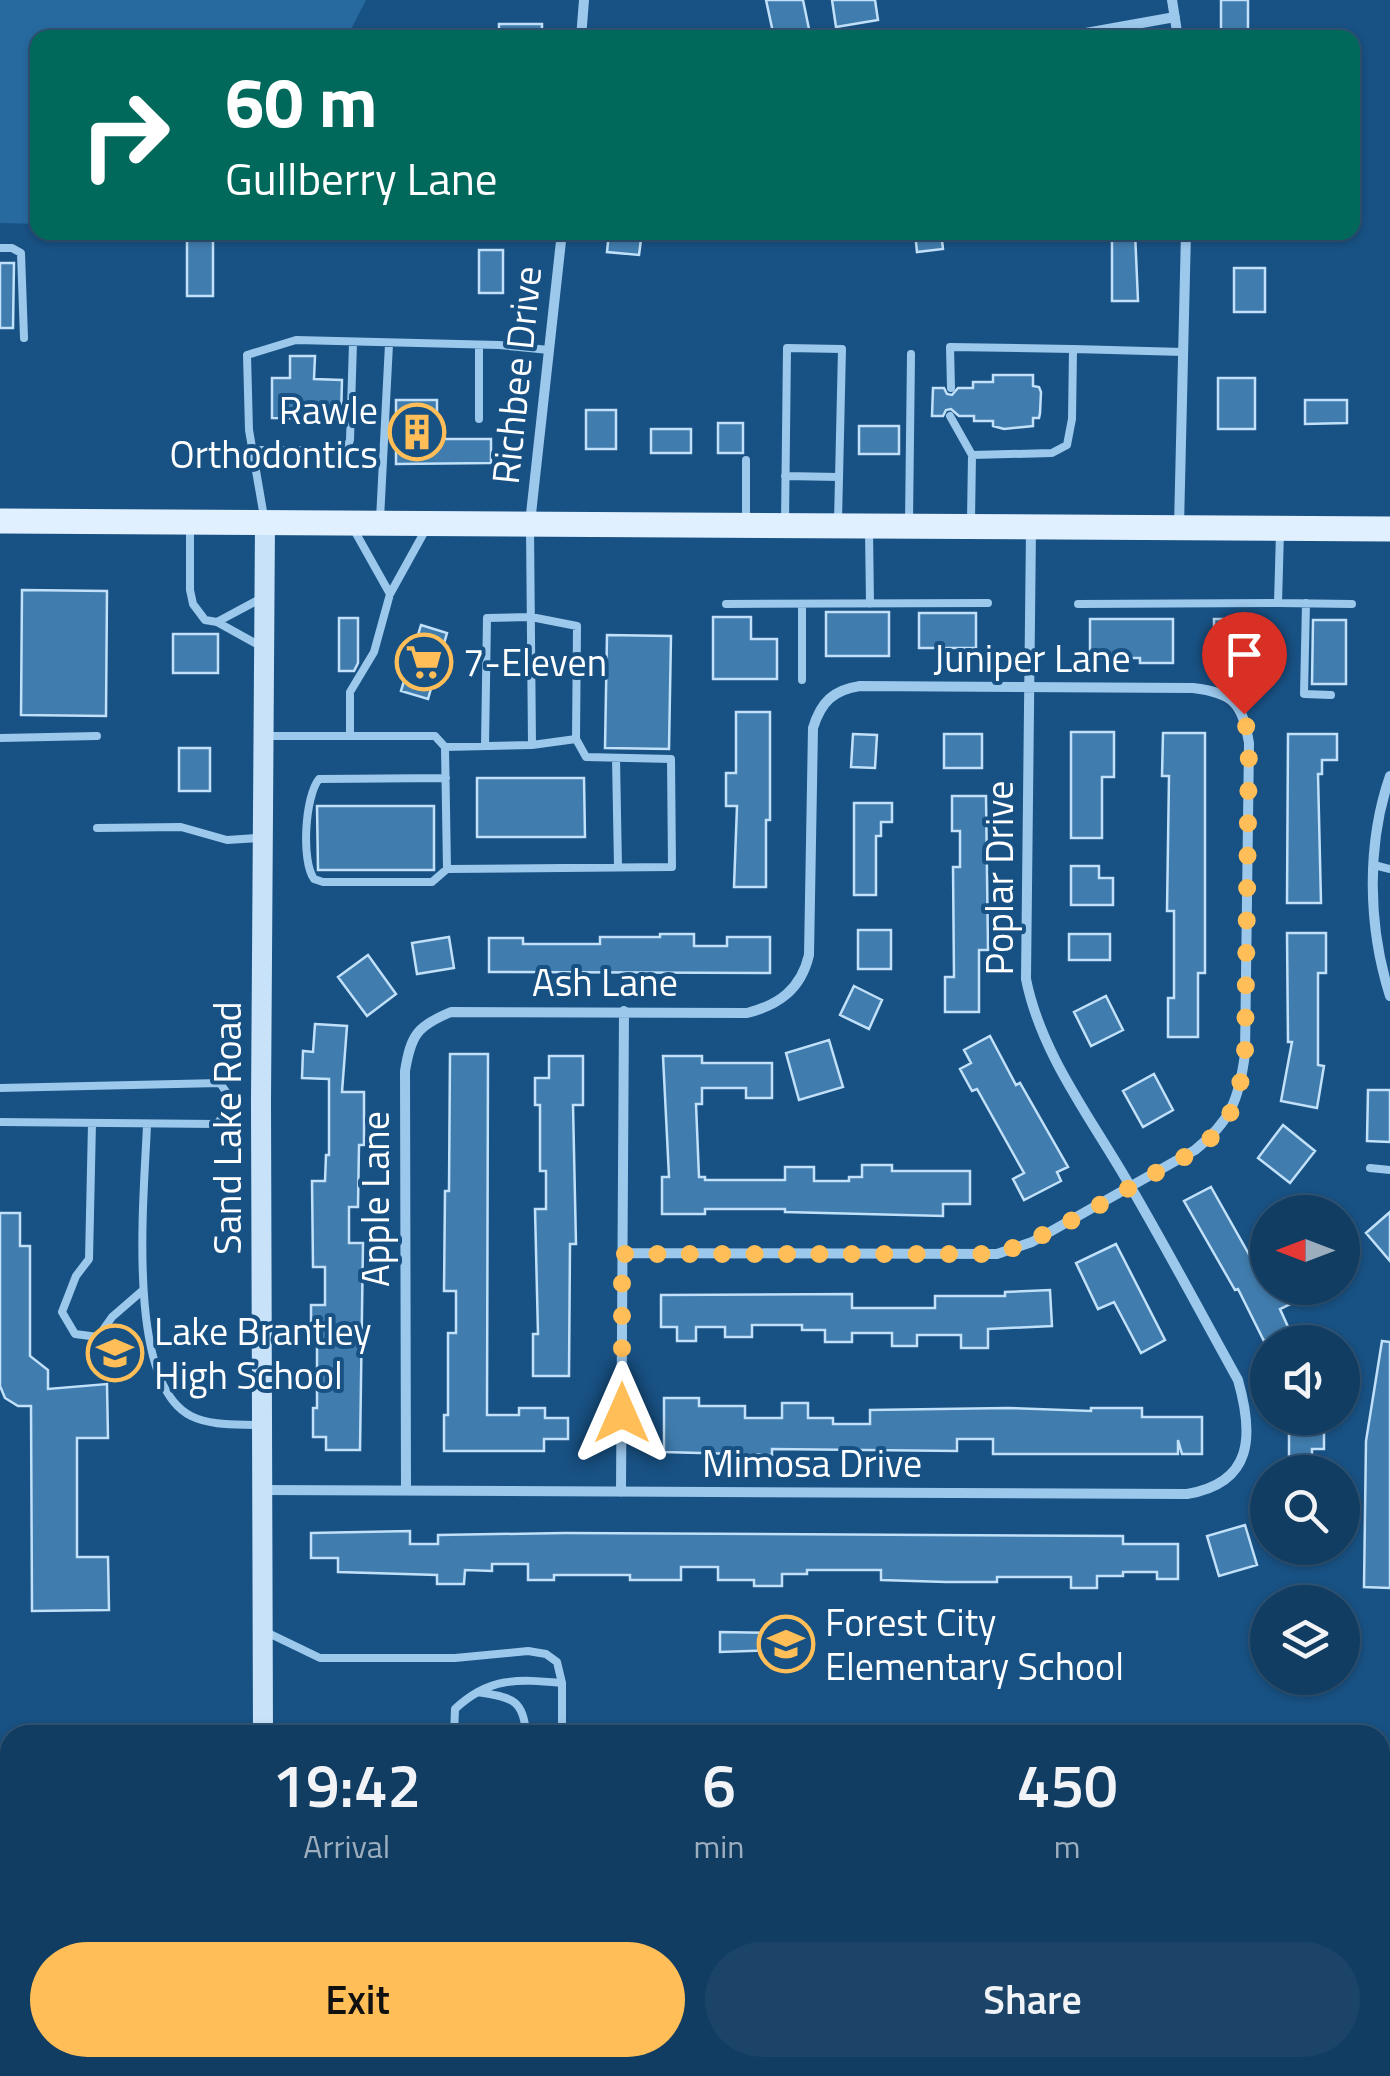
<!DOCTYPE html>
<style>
body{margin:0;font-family:"Titillium Web",sans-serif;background:#1b4468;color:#f1f3f6;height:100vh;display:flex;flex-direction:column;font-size:38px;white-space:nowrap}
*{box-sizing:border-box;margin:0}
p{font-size:32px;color:#9caebe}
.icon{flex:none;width:55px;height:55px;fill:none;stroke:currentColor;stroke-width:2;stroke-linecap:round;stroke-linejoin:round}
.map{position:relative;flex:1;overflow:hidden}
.details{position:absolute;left:0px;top:1725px;width:1390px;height:352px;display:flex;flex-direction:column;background:#123d62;border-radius:30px 30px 0 0;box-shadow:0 2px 8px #0004,0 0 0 2px #315677}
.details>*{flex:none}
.top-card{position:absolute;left:30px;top:30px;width:1330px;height:210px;border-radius:20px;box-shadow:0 2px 8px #0004,0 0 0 2px #315677;background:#00695c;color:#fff;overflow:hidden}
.needle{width:65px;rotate:270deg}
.tools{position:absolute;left:1250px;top:1195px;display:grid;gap:20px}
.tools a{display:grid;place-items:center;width:110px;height:110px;border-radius:50%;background:#123d62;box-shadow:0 2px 8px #0004,0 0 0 2px #315677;font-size:50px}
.pin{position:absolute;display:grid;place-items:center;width:85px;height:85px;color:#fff;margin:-102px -42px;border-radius:50% 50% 50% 0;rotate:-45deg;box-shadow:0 0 10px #0007}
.pin .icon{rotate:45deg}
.me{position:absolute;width:110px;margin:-55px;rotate:0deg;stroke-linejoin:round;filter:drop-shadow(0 0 8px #0008)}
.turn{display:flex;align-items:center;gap:35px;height:210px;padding:0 30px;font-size:45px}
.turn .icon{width:130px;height:130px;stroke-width:2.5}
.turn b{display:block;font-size:70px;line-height:85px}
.eta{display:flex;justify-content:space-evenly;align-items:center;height:170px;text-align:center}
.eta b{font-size:60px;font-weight:600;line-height:70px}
.action{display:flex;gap:20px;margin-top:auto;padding:20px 30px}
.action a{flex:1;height:115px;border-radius:60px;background:#ffbe57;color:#111;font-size:40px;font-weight:600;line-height:115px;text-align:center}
.action a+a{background:#1b4468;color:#f1f3f6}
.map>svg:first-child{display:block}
.green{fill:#276aa0}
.building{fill:#407cad;stroke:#c1e0f9;stroke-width:2.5}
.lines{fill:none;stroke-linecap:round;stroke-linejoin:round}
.lane{stroke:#9cc8ec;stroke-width:8}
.street{stroke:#9cc8ec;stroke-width:10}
.secondary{stroke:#c8e2f9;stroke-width:20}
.primary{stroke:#e1f0ff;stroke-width:25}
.route{stroke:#ffbe57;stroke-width:18;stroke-dasharray:0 32.4}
.labels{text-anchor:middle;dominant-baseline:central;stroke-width:8;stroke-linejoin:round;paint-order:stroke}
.street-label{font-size:38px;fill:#fff;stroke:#185183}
.poi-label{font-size:38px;fill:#fff;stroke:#185183;text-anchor:start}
</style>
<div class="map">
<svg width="1390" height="2076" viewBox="0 0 1390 2076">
<rect width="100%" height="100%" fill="#185183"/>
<path class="green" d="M0,0H366L347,37L38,38L37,224L0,223Z"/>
<path class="building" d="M766,0H803L809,29L774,37Z
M832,0H875L878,20L836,27Z
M1221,0H1248V36H1221Z
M499,24H542V38H499Z
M609,232H642L639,255L607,252Z
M915,232H941L943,249L917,252Z
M1112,232H1135L1138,301H1112Z
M187,238H213V296H187Z
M479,250H503V293H479Z
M0,263H14L13,328H0Z
M1234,268H1265V312H1234Z
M290,356H315L314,379L342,380L341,419L272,418V378H290Z
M993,375H1033V386L1039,387L1041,392L1040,413L1039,418H1033V426L1004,429L993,426V421H974V416H959L951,409L946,410L943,416H932L933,388H944L947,394L952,395L958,388H973V382H993Z
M1218,378H1255V429H1218Z
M396,400H437V439H491V463L396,464Z
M1305,400H1347V423L1305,424Z
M586,410H616V449H586Z
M718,423H743V453H718Z
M859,426H899V454H859Z
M651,429H691V453H651Z
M22,590L107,591L106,716L21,715Z
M826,612H889V656H826Z
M919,613H976V648H919Z
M713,617H751V639H777V679H713Z
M339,618H358V663L354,671H339Z
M1090,619H1173V663H1140V658H1090Z
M1214,619H1248V654H1214Z
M1313,620H1346V684H1312Z
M421,625L447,633L428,699L401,691Z
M173,634H218V673H173Z
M607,635L671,636L669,749L605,748Z
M736,712H770V820H766V887H734L737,806H726V773H736Z
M1071,732H1114V777H1102V838H1071Z
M1163,733H1205V973H1198V1037H1168V998H1174V911H1167L1169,776H1162Z
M853,734L877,735L875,768L851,767Z
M944,734H982V768H944Z
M1288,734H1337V760H1322V774H1318L1321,903H1287Z
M179,748H210V791H179Z
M477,778H584L585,837H477Z
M952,796H986L988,950H979V1012H945V977H954L953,867H960V831H952Z
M854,803H892V822H881V836H876V895H854Z
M317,806H434V870H318Z
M1071,866H1099V878H1113V905H1071Z
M858,930H891V969H858Z
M1287,933H1326V973H1318V1065L1324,1066L1317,1108L1281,1101L1292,1042H1288Z
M660,934H694V946H727V937H770V973L489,972V938H523V944H600V937H660Z
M1069,934H1110V960H1069Z
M449,937L454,968L417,974L412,943Z
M368,955L396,994L367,1016L338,977Z
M854,986L882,1000L869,1029L840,1015Z
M1106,996L1123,1030L1091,1046L1074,1012Z
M315,1024L347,1026L342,1092H364V1145H359L358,1207H349V1243H363L360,1450H326V1437H313V1408H317V1330H311V1305H325V1267H313L312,1181H325L326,1155H329V1079L302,1078L303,1051L313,1052Z
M990,1036L1016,1085L1020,1083L1068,1167L1057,1172L1061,1181L1024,1200L1013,1179L1024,1173L977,1089L972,1091L960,1069L971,1063L964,1050Z
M829,1040L843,1087L799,1100L786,1053Z
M450,1054H488L487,1415H519V1408H545V1418H568V1439H544V1451H444V1415H448V1333H456V1291H444L445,1191H449Z
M549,1056H583V1105H573L576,1244H570L569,1376H533V1334H538L535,1209H546V1171H540V1105H535V1078H549Z
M663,1056H702V1063H772V1098H746V1088H702V1104H696L699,1177H705V1180H785V1167H814V1181H849V1177H862V1165H892V1171H970V1204H943V1216L785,1212V1209H705V1214H662V1177H669Z
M1154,1074L1173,1110L1143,1127L1123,1091Z
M1368,1090H1390V1142L1367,1141Z
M1283,1125L1315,1151L1290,1183L1258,1158Z
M1211,1187L1268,1288H1296L1301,1299L1280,1309L1289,1329L1264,1341L1238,1289L1235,1290L1184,1201Z
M1390,1212V1261L1366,1233Z
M0,1213H20V1246H30V1356L48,1370V1389L107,1384L108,1438H77V1557H108L109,1610L32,1611L31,1406H18L5,1398L0,1386Z
M1116,1244L1165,1340L1141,1353L1114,1302L1098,1309L1076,1263Z
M1050,1290L1052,1326L988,1329V1348H961V1335H917V1346H892V1333H852V1342H825V1330H802V1325H752V1337H725V1327H696V1341H677V1327H661V1295L852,1294V1308H935V1296H1005V1292Z
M1382,1341L1390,1342V1588L1364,1587L1366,1441Z
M664,1398H699V1406H745V1418H782V1403H808V1418H833V1424H870V1410L1008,1408L1091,1411V1408H1142V1417H1202V1454H1182L1178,1440V1454H993V1439H957V1451L772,1449V1455L664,1452Z
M1289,1418H1312V1432H1324V1449H1312V1461H1289Z
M1245,1525L1257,1565L1219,1576L1207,1536Z
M410,1531V1544H438V1535L565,1533L1123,1536V1544H1178V1579H1157V1572H1123V1576H1097V1588H1071V1577H997V1582H946L881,1580V1570H807V1574H782V1586H754V1580H718V1567H681V1580H630V1575H554V1580H528V1564H492V1571L465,1570L464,1584H437V1575L338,1572V1558H311V1533Z
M720,1632L781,1633V1650L720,1652Z"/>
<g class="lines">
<path class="lane" d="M0,248H12L21,253L24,338
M951,388L950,347L1073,349
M950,416L972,455
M479,419V345
M252,450H346L350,440L353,343
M746,460V520
M785,476L839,477
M264,517L249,430L247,355L296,340L499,345L549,350
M380,519L389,344
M971,521L972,455L1052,453L1067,445L1072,419L1073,349L1184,352
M909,522L911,354
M785,523L787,348L842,349L838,521
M190,526V590L193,604L205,620L217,622
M353,528L390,594
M869,530L870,604
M1280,532L1278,603L1352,604
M260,599L217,622L262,647
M1306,603L1304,694L1331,695
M726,604L988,603
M1078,604L1278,603
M802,680V604
M264,736H435L445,747L532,745L530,528
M350,736V692L374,652L390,594L426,529
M0,738L97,736
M485,746L487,618L531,617L577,626L576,739L532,745
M445,747L447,869L672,867L671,759L586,757L576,739
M616,758L618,867
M446,778L319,779C305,796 301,861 314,879L323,882H432L447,869
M97,828L181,827L227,840L258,838
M1374,865L1390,869
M0,1088L220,1083L233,1102
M0,1122L217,1124L233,1102
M92,1123L89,1259L76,1276L62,1312L75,1334L98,1337L112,1317L142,1291
M147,1124C145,1187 124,1383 191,1416C211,1426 237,1424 259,1425
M1370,1168L1390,1170
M264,1631L320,1658H455L528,1651L546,1654L557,1662L562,1683V1735
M478,1692C511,1698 524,1698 526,1735
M454,1735L455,1709C489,1677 517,1679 562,1683
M0,1953H10
M0,1996H10
M79,2068V2076
M135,2068L136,2076
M447,2076L451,2068"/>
<path class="street" d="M1172,0L1178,38
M581,38L584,0
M1058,38L1175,17
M530,523L562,232
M1179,526L1186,232
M1390,776C1366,845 1368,927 1390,996
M262,1490L1187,1494C1253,1483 1254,1436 1238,1380C1202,1315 1167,1249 1129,1184C1091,1118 1041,1054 1026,979L1031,529
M406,1490L405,1071C411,1035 417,1026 451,1012L747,1013C779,1005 801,989 809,955L813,728C821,702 833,690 860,686L1193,688C1234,693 1242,703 1249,743L1245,1054C1239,1099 1231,1121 1195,1150L1032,1242L997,1254L623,1253
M621,1492L624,1011"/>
<path class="secondary" d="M263,1735L261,1102L265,522
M263,2068V2076"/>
<path class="primary" d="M0,521L1390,529"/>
</g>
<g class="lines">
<path class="route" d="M622,1413V1254H997C1051,1235 1101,1204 1150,1176C1173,1163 1198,1152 1216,1133C1237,1112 1241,1082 1245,1054L1249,742L1244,714"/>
</g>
<defs>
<g id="building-ring" transform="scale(2.875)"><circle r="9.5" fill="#185183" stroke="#ffbe57" stroke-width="1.5"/><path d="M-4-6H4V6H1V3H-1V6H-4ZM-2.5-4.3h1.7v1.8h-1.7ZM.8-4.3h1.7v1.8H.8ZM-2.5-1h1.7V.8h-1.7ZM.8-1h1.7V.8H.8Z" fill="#ffbe57"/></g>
<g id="supermarket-ring" transform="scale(2.875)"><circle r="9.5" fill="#185183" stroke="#ffbe57" stroke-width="1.5"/><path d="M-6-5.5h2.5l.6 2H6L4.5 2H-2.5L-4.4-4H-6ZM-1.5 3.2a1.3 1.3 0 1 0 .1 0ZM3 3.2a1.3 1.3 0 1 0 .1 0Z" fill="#ffbe57"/></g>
<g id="school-ring" transform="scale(2.875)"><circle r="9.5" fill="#185183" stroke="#ffbe57" stroke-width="1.5"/><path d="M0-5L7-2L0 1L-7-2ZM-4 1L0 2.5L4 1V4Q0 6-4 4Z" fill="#ffbe57"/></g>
</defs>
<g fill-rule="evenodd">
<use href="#building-ring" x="417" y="432"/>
<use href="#supermarket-ring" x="424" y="662"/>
<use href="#school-ring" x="115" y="1353"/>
<use href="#school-ring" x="786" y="1644"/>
</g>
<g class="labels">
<g class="street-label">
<text transform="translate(516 375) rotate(-84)">Richbee Drive</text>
<text x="1032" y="658">Juniper Lane</text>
<text transform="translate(999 878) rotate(-90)">Poplar Drive</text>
<text x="605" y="982">Ash Lane</text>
<text transform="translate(227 1128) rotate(-90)">Sand Lake Road</text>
<text transform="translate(375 1199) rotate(-90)">Apple Lane</text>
<text x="812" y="1463">Mimosa Drive</text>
</g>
<g class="poi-label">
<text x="378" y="410" text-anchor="end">Rawle<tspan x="378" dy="44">Orthodontics</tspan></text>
<text x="463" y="662">7-Eleven</text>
<text x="154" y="1331">Lake Brantley<tspan x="154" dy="44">High School</tspan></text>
<text x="825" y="1622">Forest City<tspan x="825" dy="44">Elementary School</tspan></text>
</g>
</g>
</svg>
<div class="tools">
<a><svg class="needle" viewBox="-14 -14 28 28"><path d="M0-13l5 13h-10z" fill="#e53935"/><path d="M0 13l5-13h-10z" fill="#9caebe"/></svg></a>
<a><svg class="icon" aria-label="sound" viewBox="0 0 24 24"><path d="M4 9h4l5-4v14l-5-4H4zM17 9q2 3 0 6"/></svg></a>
<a><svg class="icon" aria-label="search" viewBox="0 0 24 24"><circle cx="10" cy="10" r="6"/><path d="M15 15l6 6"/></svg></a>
<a><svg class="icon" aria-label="layers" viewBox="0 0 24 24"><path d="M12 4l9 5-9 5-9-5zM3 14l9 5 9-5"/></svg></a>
</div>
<div class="pin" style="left:1244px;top:714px;background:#d93025"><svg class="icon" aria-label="arrive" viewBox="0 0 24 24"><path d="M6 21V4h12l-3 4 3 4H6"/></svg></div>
<svg class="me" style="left:622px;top:1413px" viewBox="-20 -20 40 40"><path d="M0-17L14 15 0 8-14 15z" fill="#ffbe57" stroke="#fff" stroke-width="4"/></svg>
<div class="top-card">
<div class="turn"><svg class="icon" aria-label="right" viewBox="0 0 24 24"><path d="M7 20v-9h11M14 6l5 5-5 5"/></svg><div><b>60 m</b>Gullberry Lane</div></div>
</div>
<section class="details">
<div class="eta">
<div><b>19:42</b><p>Arrival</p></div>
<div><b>6</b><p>min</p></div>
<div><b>450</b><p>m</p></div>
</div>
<div class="action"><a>Exit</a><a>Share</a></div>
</section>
</div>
